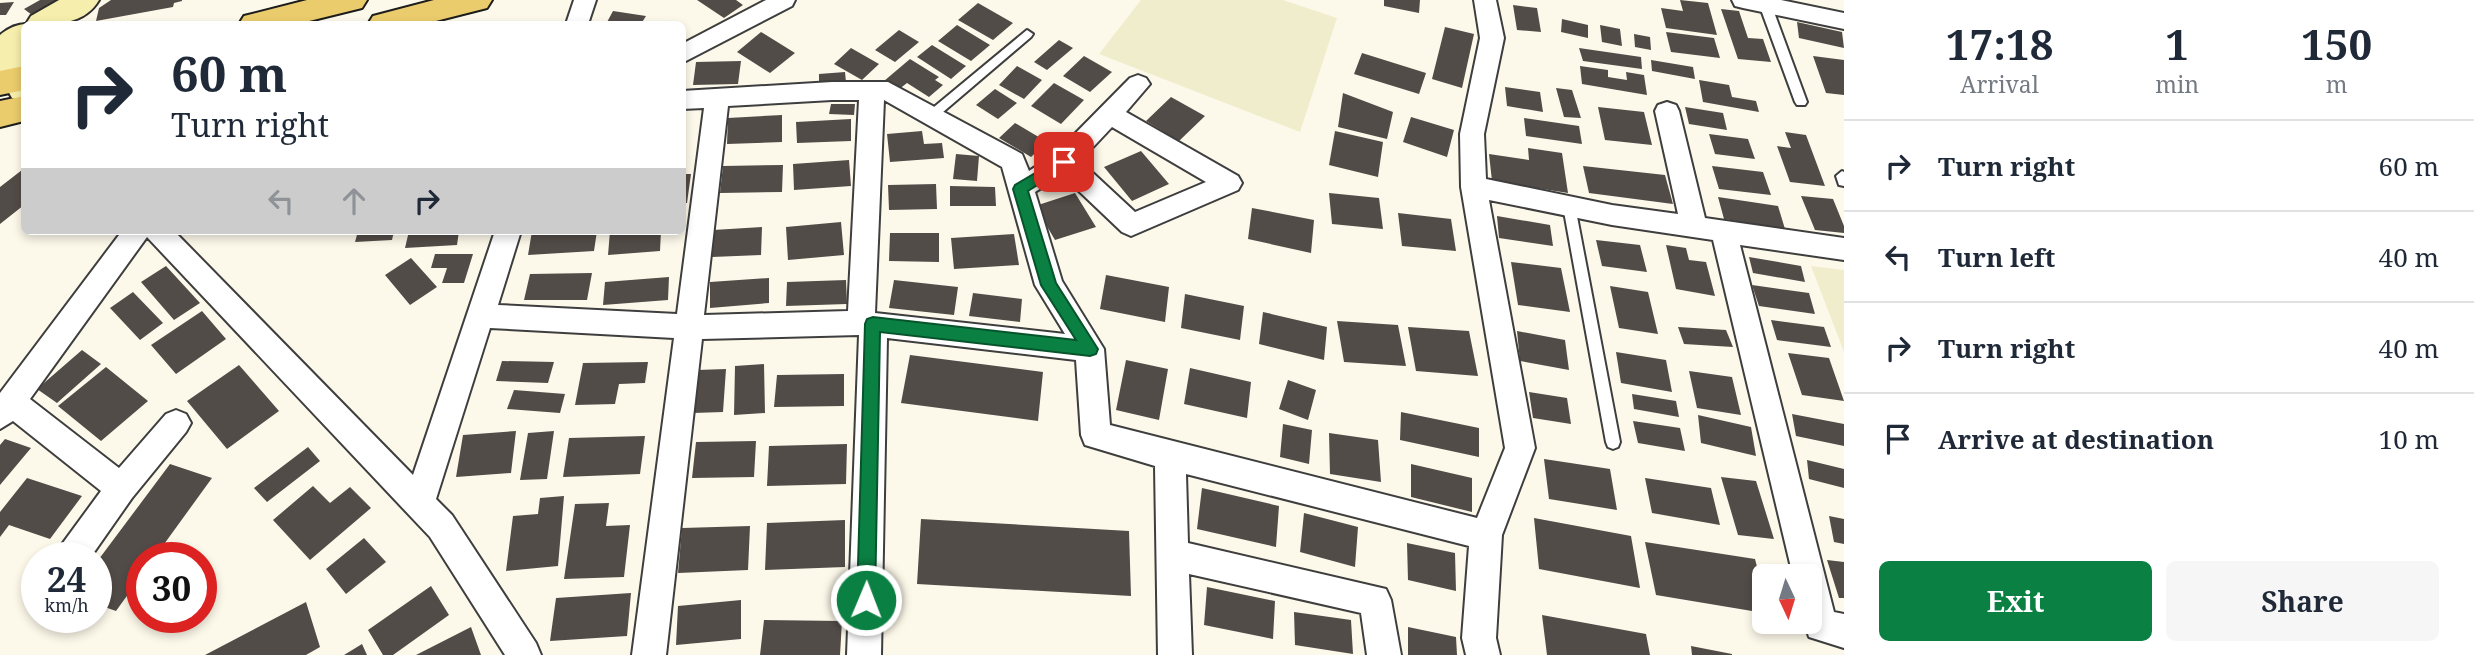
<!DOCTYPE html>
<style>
body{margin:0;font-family:"Noto Serif",serif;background:#f6f6f7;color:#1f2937;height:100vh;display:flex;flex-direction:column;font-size:26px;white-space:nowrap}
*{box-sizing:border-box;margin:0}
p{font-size:23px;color:#747a83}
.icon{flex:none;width:38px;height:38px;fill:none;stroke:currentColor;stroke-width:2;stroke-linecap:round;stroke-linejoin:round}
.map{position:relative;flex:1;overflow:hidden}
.panel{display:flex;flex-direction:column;background:#fff;width:630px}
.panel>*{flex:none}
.top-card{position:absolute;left:21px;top:21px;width:665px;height:214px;border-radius:10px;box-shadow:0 4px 10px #0003;background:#fff;color:#1f2937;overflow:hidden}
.needle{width:46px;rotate:176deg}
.buttons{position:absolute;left:1752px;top:564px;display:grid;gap:14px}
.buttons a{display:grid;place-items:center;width:70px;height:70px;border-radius:10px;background:#fff;box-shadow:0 4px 10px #0003;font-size:35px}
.speed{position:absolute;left:21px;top:542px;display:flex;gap:14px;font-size:35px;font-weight:700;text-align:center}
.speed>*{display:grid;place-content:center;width:91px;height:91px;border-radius:50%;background:#fff;box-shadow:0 4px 10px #0003;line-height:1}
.speed small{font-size:18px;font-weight:400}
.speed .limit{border:10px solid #d22;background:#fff;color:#111}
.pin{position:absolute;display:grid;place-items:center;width:60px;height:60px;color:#fff;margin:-30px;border-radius:14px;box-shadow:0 4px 10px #0006}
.me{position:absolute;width:77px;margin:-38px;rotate:1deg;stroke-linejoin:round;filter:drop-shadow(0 0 5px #0008)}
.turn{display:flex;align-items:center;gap:24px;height:147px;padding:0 35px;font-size:32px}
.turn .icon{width:91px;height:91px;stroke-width:2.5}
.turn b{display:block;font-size:49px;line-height:60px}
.lanes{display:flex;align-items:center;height:66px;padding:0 35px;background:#0003;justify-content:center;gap:35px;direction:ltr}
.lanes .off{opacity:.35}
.eta{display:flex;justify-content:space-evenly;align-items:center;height:119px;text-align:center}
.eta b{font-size:42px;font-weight:700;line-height:49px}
.button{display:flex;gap:14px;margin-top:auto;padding:14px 35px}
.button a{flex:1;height:80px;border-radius:10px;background:#0b8043;color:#fff;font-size:28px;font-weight:700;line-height:80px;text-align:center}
.button a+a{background:#f6f6f7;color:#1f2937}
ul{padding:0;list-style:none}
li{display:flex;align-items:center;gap:21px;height:91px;padding:0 35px;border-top:2px solid #e0e1e3}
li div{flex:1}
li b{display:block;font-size:26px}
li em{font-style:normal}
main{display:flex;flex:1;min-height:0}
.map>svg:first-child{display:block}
.farmland{fill:#f0edcd}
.building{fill:#524c48}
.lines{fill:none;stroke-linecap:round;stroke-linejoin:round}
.lane-casing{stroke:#3e3e3e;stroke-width:4}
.street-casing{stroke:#3e3e3e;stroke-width:4}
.secondary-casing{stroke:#2d2d2d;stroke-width:4}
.primary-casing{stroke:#1c1c1c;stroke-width:4}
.lane{fill:#fff;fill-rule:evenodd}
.street{fill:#fff;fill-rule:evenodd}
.secondary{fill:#f6eeac;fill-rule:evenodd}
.primary{fill:#eacc6d;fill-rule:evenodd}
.route{fill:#0b8043;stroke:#07532c;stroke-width:2}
</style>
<main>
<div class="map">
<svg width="1844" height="655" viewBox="0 0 1844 655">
<rect width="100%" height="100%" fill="#fdf9ea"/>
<path class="farmland" d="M1141,0H1283L1337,18L1300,132L1099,54Z
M1811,266L1844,270V352Z"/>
<path class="building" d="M40,0H67L36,18L24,9Z
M111,0H182V1L174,3L173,7L96,21L99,8Z
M697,0H736L743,5L724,18Z
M1384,0H1420L1419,13L1384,6Z
M1680,0L1708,3L1717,35L1666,28L1661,8L1683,11Z
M14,2L6,15H0V3Z
M978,3L1013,23L993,40L958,20Z
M1513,5L1537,8L1541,32L1517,30Z
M1721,9L1739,11L1748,38L1763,39L1771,62L1738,59Z
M613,11L646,16L641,24H606Z
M1562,19L1588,25V38L1561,32Z
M1797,22L1842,32L1844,48L1799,38Z
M957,25L990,45L971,61L938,41Z
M1600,25L1620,29L1622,46L1602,42Z
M1445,27L1474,34L1462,88L1432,79Z
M899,30L919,42L895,62L875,50Z
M761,32L795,53L770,73L737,52Z
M1666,32L1714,38L1720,58L1671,52Z
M1634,34L1650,37L1651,50L1635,47Z
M1059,40L1073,48L1047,70L1034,62Z
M932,45L966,66L951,79L917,57Z
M851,48L879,64L862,80L834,64Z
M1579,48L1641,57L1642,69L1583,61Z
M1362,53L1426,73L1419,94L1354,74Z
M1084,56L1112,72L1090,92L1063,76Z
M1813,56L1844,60V95L1826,93Z
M910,59L939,77L935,80L943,85L929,97L907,83L898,90L884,81Z
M1651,60L1693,67L1695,79L1652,71Z
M741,61L738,84L693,85L696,62Z
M1017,66L1042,80L1024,99L999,85Z
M1580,66L1608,70V77L1627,80L1626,72L1644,75L1647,95L1582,84Z
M845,72L846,82L819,84V74Z
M1699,80L1729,85L1732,97L1756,101L1759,112L1703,102Z
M1054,83L1084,100L1061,124L1031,106Z
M1505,87L1540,92L1543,112L1507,106Z
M1556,88L1572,90L1581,118L1564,117Z
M995,89L1017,103L998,119L976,105Z
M1343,93L1393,112L1387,139L1338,127Z
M1171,97L1205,116L1179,141L1146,121Z
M831,104H855L854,115L829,114Z
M1598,107L1644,112L1652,145L1605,140Z
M1685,107L1723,113L1727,130L1689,124Z
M782,115V142L727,144L728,118Z
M1411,117L1454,130L1447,157L1403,142Z
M1524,118L1579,126L1582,144L1526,136Z
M851,119V141L797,143L796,122Z
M1015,123L1047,142L1031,157L999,138Z
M922,131L924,144L942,143L944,158L890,162L887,134Z
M1335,131L1383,142L1378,177L1329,165Z
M1785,132L1806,135L1825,186L1790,182L1777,146L1791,148Z
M1709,134L1748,139L1755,159L1715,154Z
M1528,148L1562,153L1568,193L1492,181L1489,154L1529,160Z
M1141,151L1169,184L1132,201L1104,167Z
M956,154L979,156L977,181L953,179Z
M849,160L851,186L794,190L793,164Z
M783,165L782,192L720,193L723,166Z
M1583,166L1665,175L1673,204L1589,193Z
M1712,166L1763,172L1771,195L1719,189Z
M22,170L24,171V205L0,224V187Z
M682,174H691L687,203H682Z
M936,184L937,209L889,210L888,185Z
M950,186L995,187L996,206H950Z
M1075,193L1096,227L1055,240L1035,206Z
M1329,193L1379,198L1383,229L1332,224Z
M1801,196L1833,199L1844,226V233L1815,230Z
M1718,197L1778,206L1785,229L1724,219Z
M1252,208L1314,220L1311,253L1248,239Z
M1398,213L1451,219L1456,251L1402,246Z
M1497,216L1550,225L1553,246L1499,238Z
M841,222L844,255L788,260L786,227Z
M762,227L761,255L712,257L713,230Z
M358,231H394L392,240L355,242Z
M409,231H459L457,245L405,248Z
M532,231H597L594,251L528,255Z
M610,231H661L660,251L608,255Z
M890,233H939V262L889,261Z
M1014,234L1019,265L954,269L951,238Z
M1596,240L1640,245L1647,272L1602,266Z
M1666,245L1686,248L1689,260L1706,262L1715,296L1676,289Z
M435,254H473L464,283H442L447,268H431Z
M1749,257L1801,266L1805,282L1753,273Z
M411,258L437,287L410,305L385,275Z
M1511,262L1561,268L1570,312L1518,305Z
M166,266L200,303L174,320L141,282Z
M592,273L587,300H524L530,274Z
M1106,275L1169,287L1165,322L1100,309Z
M669,277L668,300L603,305L605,282Z
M769,278V303L710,308V282Z
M846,280L847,304L786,306L787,282Z
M894,280L958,287L954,315L889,308Z
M1752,285L1809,293L1815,314L1759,306Z
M1610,286L1648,292L1658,334L1619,328Z
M133,292L163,323L140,340L110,308Z
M973,293L1022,299L1020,322L969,316Z
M1185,294L1244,306L1240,340L1181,328Z
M202,311L226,339L176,374L151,345Z
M1263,312L1327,327L1324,360L1259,344Z
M1771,320L1824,327L1831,347L1777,340Z
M1337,321L1398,325L1406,366L1344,362Z
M1408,327L1469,331L1478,376L1416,371Z
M1678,327L1726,330L1733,347L1684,344Z
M1517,331L1565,340L1569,370L1520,361Z
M82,350L101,364L57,403L37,389Z
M1616,352L1666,360L1672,392L1621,383Z
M1788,353L1829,358L1844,401L1802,395Z
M910,355L1043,372L1038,421L901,403Z
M1126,360L1168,369L1159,420L1116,410Z
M502,361L554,362L548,383L496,381Z
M648,362L645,383L619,384L615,404L575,405L583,363Z
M764,364L765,413L734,415L735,366Z
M239,365L279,411L227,449L187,401Z
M106,367L148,401L101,441L58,406Z
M1190,368L1251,382L1247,418L1184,404Z
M726,369L723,412L693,413L697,370Z
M1689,371L1732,377L1741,415L1697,408Z
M844,374V406L774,407L777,375Z
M1288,380L1316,390L1308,420L1279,409Z
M514,390L565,394L560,413L507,409Z
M1529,392L1567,398L1571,424L1533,418Z
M1632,394L1676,401L1679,417L1634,409Z
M1401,412L1479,428V457L1400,440Z
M1792,414L1844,424V446L1796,436Z
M1698,415L1751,427L1756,456L1701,443Z
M1633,421L1680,428L1685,451L1638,443Z
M1283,424L1312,430L1309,464L1280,457Z
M516,431L511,473L456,477L463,435Z
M554,431L547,479L520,480L528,433Z
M1329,433L1378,440L1381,482L1330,474Z
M645,436L640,474L563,477L569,438Z
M5,439L31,448L0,485V445Z
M756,441L754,477L692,478L696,442Z
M847,444L846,484L767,486L769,446Z
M308,447L320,461L267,502L254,488Z
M1544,459L1610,469L1617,510L1549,499Z
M1807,460L1844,469V488L1809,479Z
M170,464L212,478L154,558H142V575L116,611L96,604V563Z
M1411,464L1472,478V512L1411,497Z
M1721,477L1756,481L1774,539L1738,535Z
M27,478L82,496L50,539L9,525L0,537V512Z
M1645,478L1711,488L1720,525L1652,513Z
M313,486L330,503L350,487L371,508L310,560L273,520Z
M1202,488L1279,506L1276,547L1197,529Z
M564,496L558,566L506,571L513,516L538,514L540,498Z
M609,503L606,526L630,525L624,577L564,579L575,504Z
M1304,513L1358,527L1355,567L1300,552Z
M1829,516L1844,519V544L1834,542Z
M1534,518L1631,536L1640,588L1539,569Z
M921,519L1129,531L1131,596L917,584Z
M845,520V567L765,570L767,523Z
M750,526L748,570L678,573L682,528Z
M364,538L386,562L346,594L326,569Z
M1645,542L1755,559L1764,594V613L1656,595Z
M1407,543L1455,553L1456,591L1408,580Z
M1827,560L1844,562V598H1839Z
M431,586L449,615L393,655H383L368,630Z
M1207,587L1275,601L1273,639L1204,625Z
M631,593L627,636L550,641L556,598Z
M741,600V639L676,645L678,606Z
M306,602L320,647L306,655H205Z
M1294,612L1351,620L1353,654L1295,645Z
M1542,615L1646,634L1650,655H1547Z
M764,620L842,621L840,655H760Z
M471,627L481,655H416Z
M1408,627L1456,637L1457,655H1408Z
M362,644L367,655H344Z
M1691,646L1732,654V655H1692Z"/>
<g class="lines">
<g class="lane-casing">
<path id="lane" d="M1765,0L1771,4L1807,102L1805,105H1797L1795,102L1759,4Z
M1027,30L1033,34L1031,37L936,118H928L926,115L928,112Z
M1842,171L1844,172V186L1839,185L1836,176Z
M1569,201L1575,206L1620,442L1618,447L1613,449L1608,447L1606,442L1563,206Z"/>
</g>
<g class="street-casing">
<path id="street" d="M574,0H596L588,24H566Z
M766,0H795L792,6L682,63V44Z
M1474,0H1496L1504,38L1484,134L1486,179L1612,205L1678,214L1655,111L1658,105L1667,102L1676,105L1679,111L1705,218L1844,238V260L1740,245L1834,612L1844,614V648L1809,637L1804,621H1810V576H1793L1713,240L1612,225L1489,200L1535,448L1502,535L1496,638L1500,655H1466L1462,638L1469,546L1186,474L1188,543L1386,589L1391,600L1401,655H1367L1361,613L1189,574L1192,655H1158L1155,466L1085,445L1081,435L1076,360L887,338L881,655H847L859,335L702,339L666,655H632L674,338L490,328L436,499L452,515L536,643L541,655H505L430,537L147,237L30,399L119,468L166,414L176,410L186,414L191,423L186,432L132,498L90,558H55L60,547L101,491L13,421L0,429V393L122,231H174L413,475L495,231H521L498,305L677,314L704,108L682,109V91L832,82H888L1022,154L1029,171L1055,154L1130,78L1138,75L1146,78L1150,84L1126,112L1238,176L1242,183L1238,190L1131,236L1122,232L1062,175L1035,192L1062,281L1104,349L1110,425L1477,518L1505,448L1461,187L1460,134L1480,38ZM832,100H859L848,311L704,315L728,106ZM884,100L1002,167L1035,285L1065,334L875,313ZM1112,127L1206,182L1135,212L1080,161Z
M1732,0H1781L1844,13V29L1743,8L1735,6Z"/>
</g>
<g class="secondary-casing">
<path id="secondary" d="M59,0H99C83,27 52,24 24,24V101L12,98L0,77V35C7,29 17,24 26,24L31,16Z"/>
</g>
<g class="primary-casing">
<path id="primary" d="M307,0H367L362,8L297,24H239L244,16Z
M434,0H492L487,8L424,24H368L373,16Z
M24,66V90L0,95V71Z
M24,96V121L0,127V101Z"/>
</g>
<use href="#lane" class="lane"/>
<use href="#street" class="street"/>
<use href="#secondary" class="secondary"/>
<use href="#primary" class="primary"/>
</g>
<path class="route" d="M1064,156L1071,162L1069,165L1028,191L1056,283L1098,349L1096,354L1090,356L880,332L875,600L872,606L866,609L859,606L857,600L865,324L867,319L873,317L1076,340L1041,285L1013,189L1015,185Z"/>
</svg>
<div class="buttons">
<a><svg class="needle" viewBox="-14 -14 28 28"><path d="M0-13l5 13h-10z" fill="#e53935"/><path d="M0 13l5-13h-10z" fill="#747a83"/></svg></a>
</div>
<div class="speed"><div>24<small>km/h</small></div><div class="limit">30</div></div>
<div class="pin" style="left:1064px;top:162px;background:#d93025"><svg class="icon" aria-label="arrive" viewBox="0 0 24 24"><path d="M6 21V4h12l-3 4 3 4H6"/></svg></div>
<svg class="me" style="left:866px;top:600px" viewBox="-20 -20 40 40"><circle r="17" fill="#0b8043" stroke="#fff" stroke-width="3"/><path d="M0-11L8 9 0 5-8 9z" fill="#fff"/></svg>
<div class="top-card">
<div class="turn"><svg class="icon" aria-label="right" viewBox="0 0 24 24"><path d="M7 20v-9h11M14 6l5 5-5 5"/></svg><div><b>60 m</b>Turn right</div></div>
<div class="lanes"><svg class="icon off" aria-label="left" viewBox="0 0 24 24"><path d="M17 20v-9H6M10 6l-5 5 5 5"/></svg><svg class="icon off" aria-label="ahead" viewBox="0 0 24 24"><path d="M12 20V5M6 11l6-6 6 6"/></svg><svg class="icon" aria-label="right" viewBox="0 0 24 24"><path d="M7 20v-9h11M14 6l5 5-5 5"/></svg></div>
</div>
</div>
<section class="panel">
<div class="eta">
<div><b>17:18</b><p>Arrival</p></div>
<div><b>1</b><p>min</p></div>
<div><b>150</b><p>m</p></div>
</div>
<ul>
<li><svg class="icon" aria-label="right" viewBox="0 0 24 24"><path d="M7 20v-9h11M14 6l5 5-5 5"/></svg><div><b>Turn right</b></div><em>60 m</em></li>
<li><svg class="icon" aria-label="left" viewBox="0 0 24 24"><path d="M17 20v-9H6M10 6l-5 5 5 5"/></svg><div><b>Turn left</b></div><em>40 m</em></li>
<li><svg class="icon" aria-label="right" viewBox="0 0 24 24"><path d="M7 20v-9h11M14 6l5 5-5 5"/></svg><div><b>Turn right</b></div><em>40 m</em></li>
<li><svg class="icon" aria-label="arrive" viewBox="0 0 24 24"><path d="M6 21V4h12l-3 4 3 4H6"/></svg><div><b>Arrive at destination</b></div><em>10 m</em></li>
</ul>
<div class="button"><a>Exit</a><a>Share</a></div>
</section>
</main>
